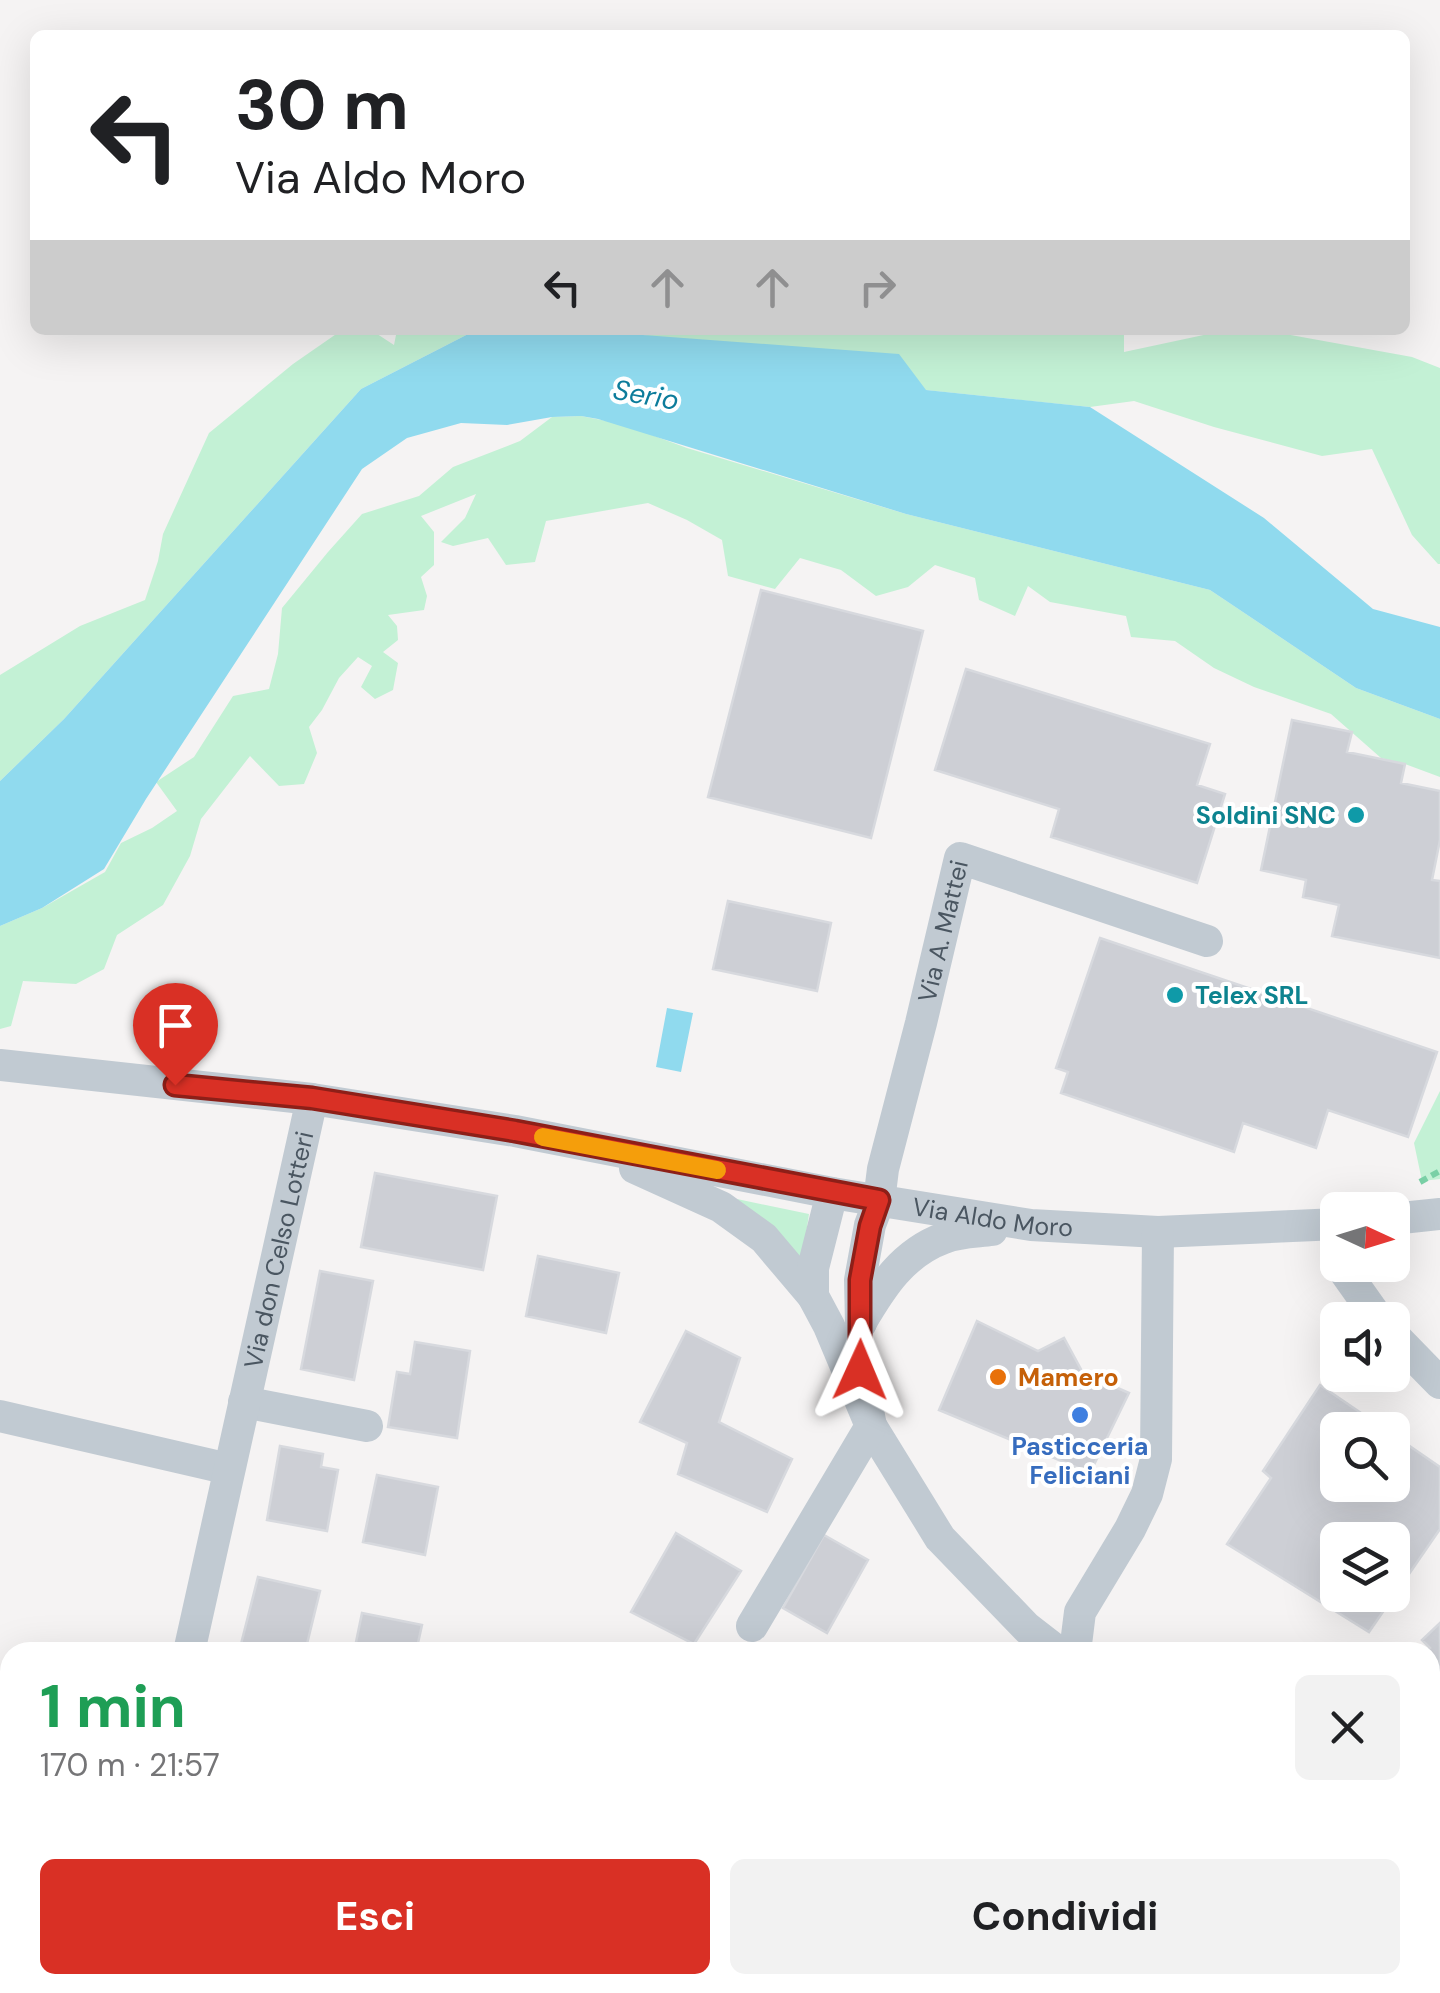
<!DOCTYPE html>
<html lang="it">
<meta charset="utf-8">
<style>
body{margin:0;font-family:"DM Sans",sans-serif;background:#f2f2f2;color:#202124;height:100vh;display:flex;flex-direction:column;font-size:38px;white-space:nowrap}
*{box-sizing:border-box;margin:0}
p{font-size:32px;color:#757577}
.icon{flex:none;width:55px;height:55px;fill:none;stroke:currentColor;stroke-width:2;stroke-linecap:round;stroke-linejoin:round}
.map{position:relative;flex:1;overflow:hidden}
.drawer{position:absolute;left:0px;top:1642px;width:1440px;height:352px;display:flex;flex-direction:column;background:#fff;border-radius:30px 30px 0 0;box-shadow:0 10px 40px #0002}
.drawer>*{flex:none}
.guide{position:absolute;left:30px;top:30px;width:1380px;height:305px;border-radius:15px;box-shadow:0 10px 40px #0002;background:#fff;color:#202124;overflow:hidden}
.needle{width:65px;rotate:94deg}
.tools{position:absolute;left:1320px;top:1192px;display:grid;gap:20px}
.tools a{display:grid;place-items:center;width:90px;height:90px;border-radius:15px;background:#fff;box-shadow:0 10px 40px #0002;font-size:50px}
.pin{position:absolute;display:grid;place-items:center;width:85px;height:85px;color:#fff;margin:-102px -42px;border-radius:50% 50% 50% 0;rotate:-45deg;box-shadow:0 0 10px #0007}
.pin .icon{rotate:45deg}
.me{position:absolute;width:110px;margin:-55px;rotate:1deg;stroke-linejoin:round;filter:drop-shadow(0 0 8px #0008)}
.turn{display:flex;align-items:center;gap:35px;height:210px;padding:0 40px;font-size:45px}
.turn .icon{width:130px;height:130px;stroke-width:2.5}
.turn b{display:block;font-size:70px;line-height:85px}
.lanes{display:flex;align-items:center;height:95px;padding:0 40px;background:#0003;justify-content:center;gap:50px;direction:ltr}
.lanes .off{opacity:.35}
.round{display:grid;place-items:center;flex:none;width:105px;height:105px;border-radius:15px;background:#f2f2f2}
.headline{display:flex;align-items:center;justify-content:space-between;height:170px;padding:0 40px}
h1{font-size:60px;font-weight:700;line-height:75px;color:#1e9e55}
.button{display:flex;gap:20px;margin-top:auto;padding:20px 40px}
.button a{flex:1;height:115px;border-radius:15px;background:#d93025;color:#fff;font-size:40px;font-weight:700;line-height:115px;text-align:center}
.button a+a{background:#f2f2f2;color:#202124}
.map>svg:first-child{display:block}
.green{fill:#c3f1d5}
.water{fill:#90daee}
.building{fill:#cdcfd5;stroke:#d7d9de;stroke-width:2.5;fill-rule:evenodd}
.lines{fill:none;stroke-linecap:round;stroke-linejoin:round}
.path{stroke:#7ad0a6;stroke-width:6;stroke-dasharray:8 5;stroke-linecap:butt}
.minor{stroke:#c1cad2;stroke-width:32}
.route-casing{stroke:#8d1f18;stroke-width:25}
.route{stroke:#d93025;stroke-width:18}
.slow{stroke:#f59e0b;stroke-width:18}
.culture-dot{fill:#0f9aa8;stroke:#fff;stroke-width:4}
.food-dot{fill:#e8710a;stroke:#fff;stroke-width:4}
.shop-dot{fill:#3f7fe0;stroke:#fff;stroke-width:4}
.labels{text-anchor:middle;dominant-baseline:central;stroke-width:8;stroke-linejoin:round;paint-order:stroke}
.culture-label{font-size:25px;font-weight:bold;fill:#0d838f;stroke:#fff;text-anchor:end}
.street-label{font-size:25px;fill:#4a5661;stroke:#fff}
.food-label{font-size:25px;font-weight:bold;fill:#c56008;stroke:#fff;text-anchor:start}
.shop-label{font-size:25px;font-weight:bold;fill:#366cbe;stroke:#fff}
.water-label{font-size:28px;font-style:italic;fill:#0c7c9b;stroke:#fff}
</style>
<div class="map">
<svg width="1440" height="1993" viewBox="0 0 1440 1993">
<rect width="100%" height="100%" fill="#f5f3f3"/>
<path class="green" d="M342,330H371L394,345L397,330H476L361,389L64,719L0,781V675L80,626L145,600L158,561L163,534L209,433L293,364Z
M633,330H1124V352L1227,330H1263L1412,357L1440,368V564H1438L1412,535L1372,449L1322,456L1214,427L1134,401L1090,407L925,390L643,335Z
M581,416L622,424L687,448L906,514L1210,590L1356,688L1440,719V777L1405,764L1381,758L1331,714L1254,687L1214,668L1175,641L1131,637L1126,616L1050,602L1028,586L1015,616L979,600L975,578L935,565L908,587L876,596L841,570L800,558L775,589L728,576L722,540L687,520L648,503L546,521L535,562L506,565L488,538L453,546L441,542L465,518L476,494L421,516L434,532V565L421,577L427,596L424,610L388,615L397,626L398,640L383,652L398,663L393,690L375,699L361,687L372,666L358,657L339,678L322,710L309,727L317,753L304,784L279,786L250,756L201,819L190,856L163,905L117,935L104,969L76,984L23,981L11,1026L0,1029V926L42,908L105,872L121,843L152,828L177,811L156,782L194,757L233,696L269,689L278,654L282,608L328,552L362,514L419,496L453,467L520,441L552,417Z
M1440,1091V1179L1422,1181L1414,1143Z
M737,1199L809,1214L802,1261Z"/>
<path class="water" d="M476,330H633L643,335L899,354L926,390L1090,407L1264,518L1373,609L1440,627V719L1356,688L1210,590L906,514L598,419L581,416L552,417L507,425L461,423L407,438L362,469L146,799L104,869L42,908L0,926V781L64,719L361,389Z
M667,1008L693,1013L681,1072L656,1067Z"/>
<path class="building" d="M761,590L923,631L871,838L708,797Z
M966,669L1210,744L1197,785L1225,794L1197,883L1051,837L1059,809L935,770Z
M1292,720L1352,732L1347,752L1405,764L1401,783L1440,791V840L1432,880L1440,881V958L1332,936L1339,905L1303,897L1306,880L1261,870Z
M728,901L831,923L817,991L713,969Z
M1100,938L1437,1052L1408,1137L1328,1110L1316,1148L1243,1123L1234,1152L1061,1093L1068,1072L1056,1068Z
M375,1173L497,1196L483,1270L361,1247Z
M538,1256L619,1273L606,1333L526,1316Z
M320,1271L373,1281L354,1380L301,1369Z
M977,1321L1038,1351L1064,1338L1083,1373L1129,1393L1090,1473L939,1410Z
M686,1331L740,1358L719,1422L792,1459L767,1512L678,1474L687,1443L640,1422Z
M415,1342L470,1351L457,1438L388,1427L397,1372L410,1374Z
M1320,1385L1386,1430H1338V1485H1392V1434L1440,1467V1529L1369,1632L1227,1544L1271,1478L1263,1471ZM1338,1540H1392V1595H1338Z
M280,1446L323,1454L321,1467L338,1470L327,1531L267,1520Z
M377,1475L438,1487L425,1555L363,1542Z
M676,1533L741,1571L694,1644L631,1612Z
M824,1535L868,1560L827,1633L783,1608Z
M258,1577L320,1591L305,1652H239Z
M362,1613L422,1625L416,1652H354Z
M1440,1623V1738L1430,1728V1652H1425L1430,1648L1422,1640Z
M611,1985H681L680,1993H610Z
M758,1985H823L821,1993H756Z
M873,1985L891,1989L892,1985H939L937,1993H871Z
M987,1985H1046L1044,1993H985Z
M1091,1985H1165L1163,1993H1089Z
M1233,1985H1279L1284,1993H1238Z"/>
<g class="lines">
<path class="path" d="M1420,1182L1440,1171"/>
<g class="minor">
<path id="s1" d="M0,1065L312,1099L515,1131L832,1193L1031,1225L1158,1232L1338,1224"/>
<path d="M635,1168L721,1207L764,1238L813,1296L829,1326L871,1426L940,1538L1027,1628L1058,1652"/>
<path d="M1392,1219L1440,1214"/>
<path d="M1340,1265L1379,1320"/>
<path d="M813,1296V1268L832,1193"/>
<path d="M861,1322C882,1286 903,1253 944,1238C958,1232 977,1232 992,1230"/>
<path id="s2" d="M861,1323L860,1280L870,1225L879,1201L883,1169L921,1023L960,858L1207,941"/>
<path d="M1392,1334L1440,1383"/>
<path d="M244,1402L367,1426"/>
<path d="M0,1416L229,1469"/>
<path d="M752,1626L871,1426L868,1411"/>
<path id="s3" d="M189,1652L312,1099"/>
<path d="M1075,1652L1080,1612L1130,1529L1147,1494L1156,1459L1158,1232"/>
<path d="M228,1985L284,1993"/>
<path d="M1299,1985L1305,1993"/>
<path d="M64,1993L71,1985"/>
</g>
</g>
<g class="lines">
<g class="route-casing">
<path id="route" d="M175,1085L312,1098L515,1131L879,1200L870,1226L860,1280V1370"/>
</g>
<use href="#route" class="route"/>
<path class="slow" d="M543,1137L717,1170"/>
</g>
<g class="culture-dot">
<circle cx="1356" cy="815" r="10"/>
<circle cx="1175" cy="995" r="10"/>
</g>
<circle class="food-dot" cx="998" cy="1377" r="10"/>
<circle class="shop-dot" cx="1080" cy="1415" r="10"/>
<g class="labels">
<g class="culture-label">
<text x="1336" y="815">Soldini SNC</text>
<text x="1195" y="995" text-anchor="start">Telex SRL</text>
</g>
<g class="street-label">
<text stroke="none"><textPath href="#s2" startOffset="402">Via A. Mattei</textPath></text>
<text stroke="none"><textPath href="#s1" startOffset="1005">Via Aldo Moro</textPath></text>
<text stroke="none"><textPath href="#s3" startOffset="412">Via don Celso Lotteri</textPath></text>
</g>
<g class="food-label">
<text x="1018" y="1377">Mamero</text>
</g>
<g class="shop-label">
<text x="1080" y="1446">Pasticceria<tspan x="1080" dy="29">Feliciani</tspan></text>
</g>
<g class="water-label">
<text transform="translate(646 395) rotate(10)">Serio</text>
</g>
</g>
</svg>
<div class="tools">
<a><svg class="needle" viewBox="-14 -14 28 28"><path d="M0-13l5 13h-10z" fill="#e53935"/><path d="M0 13l5-13h-10z" fill="#757577"/></svg></a>
<a><svg class="icon" aria-label="sound" viewBox="0 0 24 24"><path d="M4 9h4l5-4v14l-5-4H4zM17 9q2 3 0 6"/></svg></a>
<a><svg class="icon" aria-label="search" viewBox="0 0 24 24"><circle cx="10" cy="10" r="6"/><path d="M15 15l6 6"/></svg></a>
<a><svg class="icon" aria-label="layers" viewBox="0 0 24 24"><path d="M12 4l9 5-9 5-9-5zM3 14l9 5 9-5"/></svg></a>
</div>
<div class="pin" style="left:175px;top:1085px;background:#d93025"><svg class="icon" aria-label="arrive" viewBox="0 0 24 24"><path d="M6 21V4h12l-3 4 3 4H6"/></svg></div>
<svg class="me" style="left:860px;top:1370px" viewBox="-20 -20 40 40"><path d="M0-17L14 15 0 8-14 15z" fill="#d93025" stroke="#fff" stroke-width="4"/></svg>
<div class="guide">
<div class="turn"><svg class="icon" aria-label="left" viewBox="0 0 24 24"><path d="M17 20v-9H6M10 6l-5 5 5 5"/></svg><div><b>30 m</b>Via Aldo Moro</div></div>
<div class="lanes"><svg class="icon" aria-label="left" viewBox="0 0 24 24"><path d="M17 20v-9H6M10 6l-5 5 5 5"/></svg><svg class="icon off" aria-label="ahead" viewBox="0 0 24 24"><path d="M12 20V5M6 11l6-6 6 6"/></svg><svg class="icon off" aria-label="ahead" viewBox="0 0 24 24"><path d="M12 20V5M6 11l6-6 6 6"/></svg><svg class="icon off" aria-label="right" viewBox="0 0 24 24"><path d="M7 20v-9h11M14 6l5 5-5 5"/></svg></div>
</div>
<section class="drawer">
<div class="headline"><div><h1>1 min</h1><p>170 m · 21:57</p></div><a class="round"><svg class="icon" aria-label="close" viewBox="0 0 24 24"><path d="M6 6l12 12M18 6L6 18"/></svg></a></div>
<div class="button"><a>Esci</a><a>Condividi</a></div>
</section>
</div>
